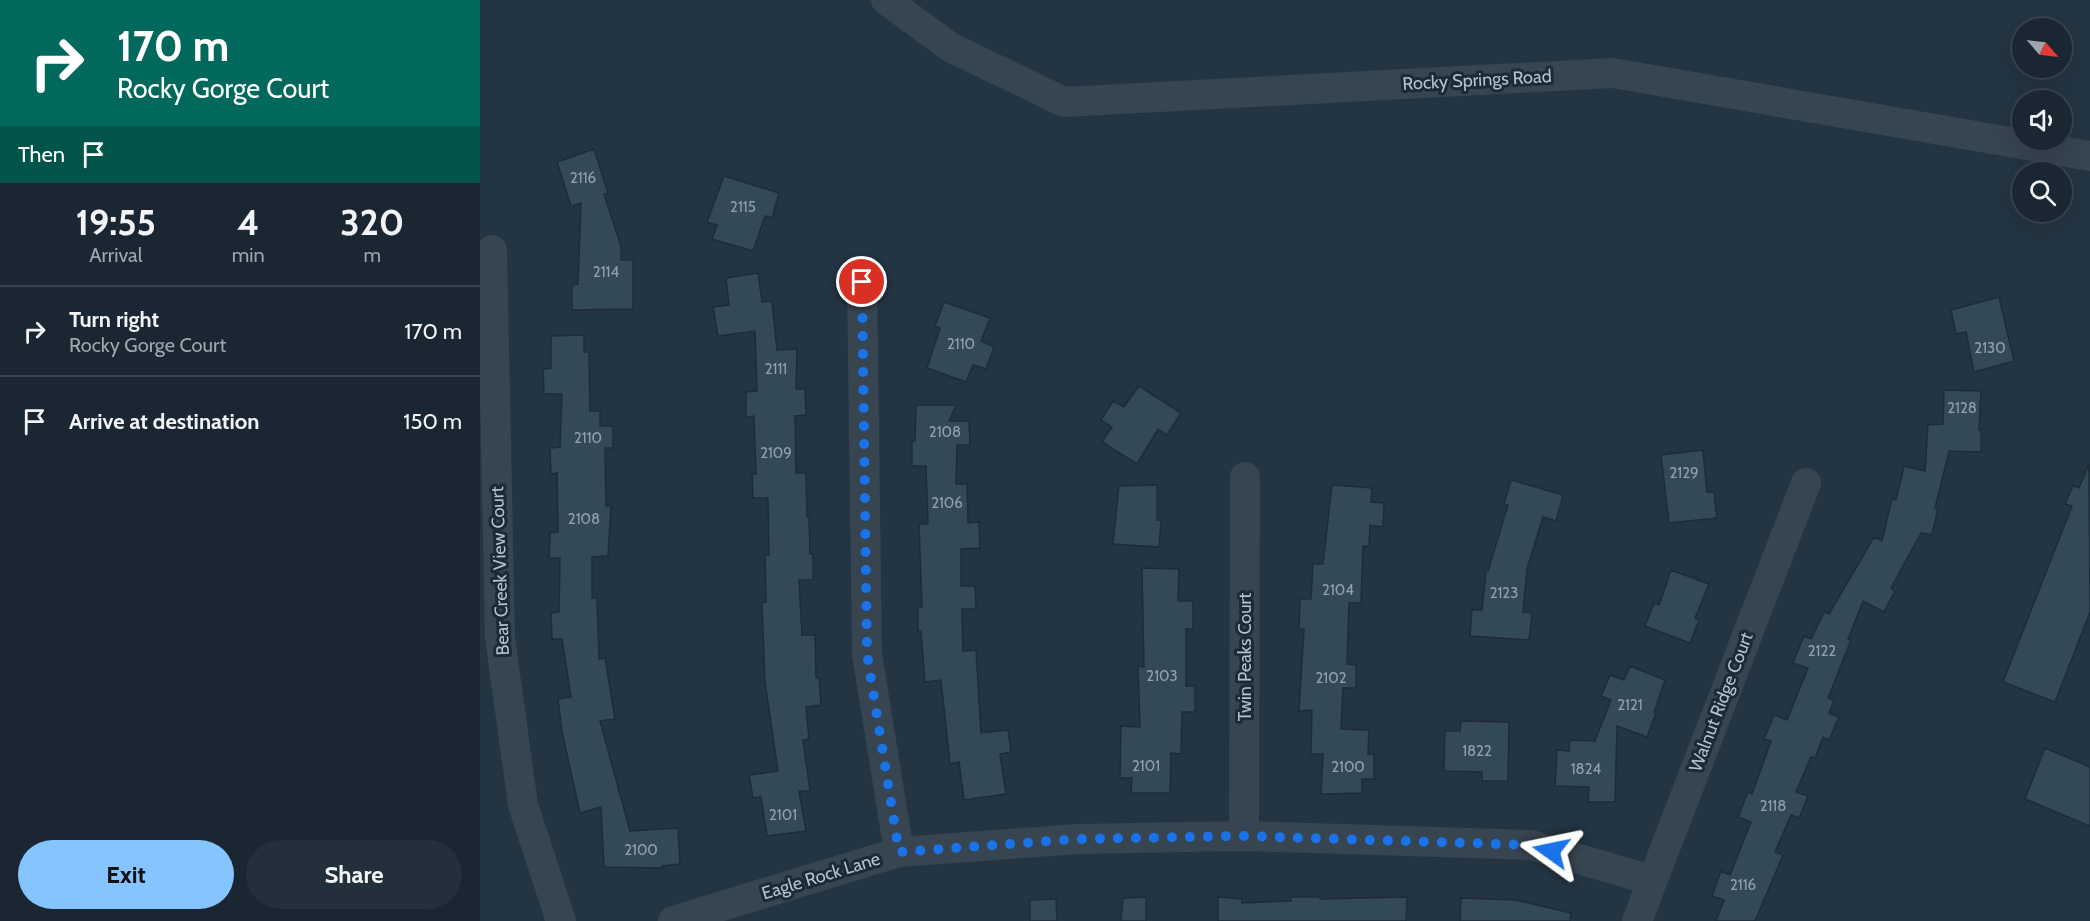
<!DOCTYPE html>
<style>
body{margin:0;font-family:Cabin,sans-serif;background:#232f3a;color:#f1f3f6;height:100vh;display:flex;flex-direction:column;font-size:22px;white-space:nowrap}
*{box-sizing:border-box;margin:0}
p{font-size:20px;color:#9fa5ac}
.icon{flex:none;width:33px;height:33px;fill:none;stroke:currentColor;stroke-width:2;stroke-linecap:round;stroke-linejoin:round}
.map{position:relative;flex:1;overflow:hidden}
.details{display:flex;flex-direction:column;background:#1a2732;width:480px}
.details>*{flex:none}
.top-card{background:#00695c;color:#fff;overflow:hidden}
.needle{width:39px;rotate:118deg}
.controls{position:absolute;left:1532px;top:18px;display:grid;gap:12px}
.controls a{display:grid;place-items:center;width:60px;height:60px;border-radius:50%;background:#1a2732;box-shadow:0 6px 24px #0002,0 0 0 2px #38444d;font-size:30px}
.pin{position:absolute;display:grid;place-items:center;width:51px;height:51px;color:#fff;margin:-26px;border:3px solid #fff;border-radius:50%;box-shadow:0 2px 6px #0007}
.me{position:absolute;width:66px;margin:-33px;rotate:282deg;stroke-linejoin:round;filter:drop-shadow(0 0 4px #0008)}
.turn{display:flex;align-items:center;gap:21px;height:126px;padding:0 18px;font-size:27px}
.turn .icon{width:78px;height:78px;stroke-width:2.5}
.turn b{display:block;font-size:42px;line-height:51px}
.then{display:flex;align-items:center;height:57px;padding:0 18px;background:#0003;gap:12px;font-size:22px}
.eta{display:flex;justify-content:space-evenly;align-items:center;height:102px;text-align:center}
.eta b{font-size:36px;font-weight:700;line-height:42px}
.button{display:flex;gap:12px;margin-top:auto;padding:12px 18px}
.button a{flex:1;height:69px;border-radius:36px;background:#85c4ff;color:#111;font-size:24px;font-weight:700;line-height:69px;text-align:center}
.button a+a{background:#232f3a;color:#f1f3f6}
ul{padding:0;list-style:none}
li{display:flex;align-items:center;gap:18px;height:90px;padding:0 18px;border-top:2px solid #38444d}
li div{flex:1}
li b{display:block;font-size:22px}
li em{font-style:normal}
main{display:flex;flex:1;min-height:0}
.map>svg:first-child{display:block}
.building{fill:#344958;stroke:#1e2c38;stroke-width:1.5}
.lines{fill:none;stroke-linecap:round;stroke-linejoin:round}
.street{stroke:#374551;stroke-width:30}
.route{stroke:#1a73e8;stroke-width:10;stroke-dasharray:0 18}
.labels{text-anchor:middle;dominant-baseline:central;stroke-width:6;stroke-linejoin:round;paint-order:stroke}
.number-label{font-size:15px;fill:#92a0ad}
.street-label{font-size:18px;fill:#b4c0cc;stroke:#1c2a36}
</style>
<main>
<section class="details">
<div class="top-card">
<div class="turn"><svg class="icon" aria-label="right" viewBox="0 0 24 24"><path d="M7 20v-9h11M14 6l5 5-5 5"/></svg><div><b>170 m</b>Rocky Gorge Court</div></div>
<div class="then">Then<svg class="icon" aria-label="arrive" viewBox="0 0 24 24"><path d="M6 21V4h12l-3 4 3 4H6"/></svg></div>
</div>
<div class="eta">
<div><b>19:55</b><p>Arrival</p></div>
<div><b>4</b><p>min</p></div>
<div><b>320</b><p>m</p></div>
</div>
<ul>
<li><svg class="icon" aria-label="right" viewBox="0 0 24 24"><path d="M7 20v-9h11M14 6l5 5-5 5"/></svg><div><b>Turn right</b><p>Rocky Gorge Court</p></div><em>170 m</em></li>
<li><svg class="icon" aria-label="arrive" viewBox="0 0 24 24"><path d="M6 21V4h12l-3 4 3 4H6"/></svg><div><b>Arrive at destination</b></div><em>150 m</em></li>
</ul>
<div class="button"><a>Exit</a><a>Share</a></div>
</section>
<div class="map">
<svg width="1610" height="921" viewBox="0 0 1610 921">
<rect width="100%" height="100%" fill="#233442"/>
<path class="building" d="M114,149L128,193L124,194L141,246V260H153V309L92,310V285L98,284L101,203L91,206L77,162Z
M244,176L299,193L292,218L285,216L273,251L232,239L237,225L227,222Z
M278,273L282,302L292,301L297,350L317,349L316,389H325L326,415L315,416L316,473H326L327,517H329L330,554H333V580H319L322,635H335L336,678H339L341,705L326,707L329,739L323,740L330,791H319L326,831L287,836L281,797L273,798L269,775L298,771L285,682L282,603L286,602L285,555H289L288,498H273L272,474H276L274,416L266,417V392L277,391L275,331L238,336L233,307L249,305L246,278Z
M1519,297L1534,361L1494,372L1486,332L1476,334L1471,310Z
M464,302L510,318L501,341L514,347L506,369L493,365L486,382L447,368L460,328L455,326Z
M104,335V352H109L110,411H120V426H133V448H125L126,506H131L128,556L112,557V598H117L119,659L125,658L135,719L120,721L150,831L198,828L200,864L182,866V868L124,867L121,807L100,813L82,732L78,699L91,697L82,639H72L71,613L79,612L80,558H69L70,533L78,532L77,473L71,474L70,448L80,447L82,394H64L63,369L71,368V336Z
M659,386L701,413L687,435L678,429L657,464L622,442L632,427L621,420L633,401L644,407Z
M1464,390L1501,391L1499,430H1501V452L1469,451L1455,508H1458L1452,535L1441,533L1411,588L1415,591L1404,612L1383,601L1368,639L1371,640L1348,698L1354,700L1349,713L1359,717L1349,740L1343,737L1335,758L1331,757L1316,792L1328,796L1319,818L1311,815L1295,852L1303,855L1275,921H1236L1244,900L1232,896L1241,871L1250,875L1271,822L1258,817L1268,792L1272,794L1291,741L1284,739L1294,715L1307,720L1328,668L1313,663L1324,636L1331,639L1344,612L1349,614L1394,537L1402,541L1412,499L1416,500L1424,466L1445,471L1448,425L1463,424Z
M436,405H476L469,421H489L490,445H477L476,484H487L488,523L499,522L500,548L481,549V586H495L496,609H482L483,651L496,650L501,733L528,730L531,752L520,754L526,794L484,800L479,762L470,764L461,680L445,682L441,631L438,632V607H442L439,524H448L446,466H432V441H435Z
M1223,450L1227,492H1234L1237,518L1189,523L1181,455Z
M1609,464L1610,612L1575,702L1523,682L1592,506L1585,504L1593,485L1599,488Z
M1031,480L1083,495L1076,521L1063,517L1047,569L1043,612L1052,613L1049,640L990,636L992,610H1002L1006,571H1008L1028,505L1024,504Z
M677,485V520H681L679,547L633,544L639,486Z
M852,485L892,488L891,502L904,503L903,527L890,525L889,546H883L881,603H869L867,664L876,665V688H863L861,729L889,730L888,754H894V779H882V793L841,794L843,754H831L832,710L819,711L824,629H819L820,599H831L833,564H843Z
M662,568L699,569L698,601H713V629H706V686H715V712H702L701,754L691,753L690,793H651L652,778H640L641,726L660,727L658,666L664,667Z
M1191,570L1229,584L1215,618L1219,620L1210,643L1165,626L1174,603L1179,605Z
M1150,666L1185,680L1174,712L1176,713L1167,737L1137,726L1135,802H1108L1109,787L1075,786L1077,750L1089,751L1090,740L1115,741L1131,700L1121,696L1130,675L1144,680Z
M981,721L1029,722L1028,781H1002V772L964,771L965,731H980Z
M1565,748L1610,767V826L1545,799Z
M666,897V921H641L643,898Z
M738,897L762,899V903L811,901V897H840V899L927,897L926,921H738Z
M981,898L1036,900L1091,913L1090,921H980Z
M576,899L577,921H550V900Z"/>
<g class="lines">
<path class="street" d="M406,0L470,47L584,102L1133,73L1610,156
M12,250L20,638L43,805L81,921
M382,282L387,654L419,852
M764,836L765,477
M193,921L419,852L598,839L764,836L1051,845L1171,880
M1157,921L1326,483"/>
</g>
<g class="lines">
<path class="route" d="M382,282L387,654L419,852L598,839L764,836L1051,845L1071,851"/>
</g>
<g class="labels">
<g class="number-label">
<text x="103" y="178">2116</text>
<text x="263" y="207">2115</text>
<text x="126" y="272">2114</text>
<text x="481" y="344">2110</text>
<text x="1510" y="348">2130</text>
<text x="296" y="369">2111</text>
<text x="1482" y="408">2128</text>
<text x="465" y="432">2108</text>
<text x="108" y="438">2110</text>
<text x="296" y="453">2109</text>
<text x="1204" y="473">2129</text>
<text x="467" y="503">2106</text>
<text x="104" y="519">2108</text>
<text x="858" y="590">2104</text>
<text x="1024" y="593">2123</text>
<text x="1342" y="651">2122</text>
<text x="682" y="676">2103</text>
<text x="851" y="678">2102</text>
<text x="1150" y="705">2121</text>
<text x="997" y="751">1822</text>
<text x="666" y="766">2101</text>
<text x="868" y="767">2100</text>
<text x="1106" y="769">1824</text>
<text x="1293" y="806">2118</text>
<text x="303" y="815">2101</text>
<text x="161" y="850">2100</text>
<text x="1263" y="885">2116</text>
</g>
<g class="street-label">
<text transform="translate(997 80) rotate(-3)">Rocky Springs Road</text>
<text transform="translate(20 571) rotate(-92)">Bear Creek View Court</text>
<text transform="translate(765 657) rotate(-90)">Twin Peaks Court</text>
<text transform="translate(1241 702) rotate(-69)">Walnut Ridge Court</text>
<text transform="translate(341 876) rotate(-17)">Eagle Rock Lane</text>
</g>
</g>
</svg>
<div class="controls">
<a><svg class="needle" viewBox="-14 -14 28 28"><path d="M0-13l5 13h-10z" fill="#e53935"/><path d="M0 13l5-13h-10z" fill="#9fa5ac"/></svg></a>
<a><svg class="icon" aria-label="sound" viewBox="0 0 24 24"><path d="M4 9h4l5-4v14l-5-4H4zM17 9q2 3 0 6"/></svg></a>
<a><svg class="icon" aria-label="search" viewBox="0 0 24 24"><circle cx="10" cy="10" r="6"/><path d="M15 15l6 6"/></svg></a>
</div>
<div class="pin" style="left:382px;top:282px;background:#d93025"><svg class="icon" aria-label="arrive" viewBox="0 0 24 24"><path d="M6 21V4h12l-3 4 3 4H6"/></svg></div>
<svg class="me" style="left:1071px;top:851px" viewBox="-20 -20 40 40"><path d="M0-17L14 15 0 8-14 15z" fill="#1a73e8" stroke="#fff" stroke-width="4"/></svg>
</div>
</main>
